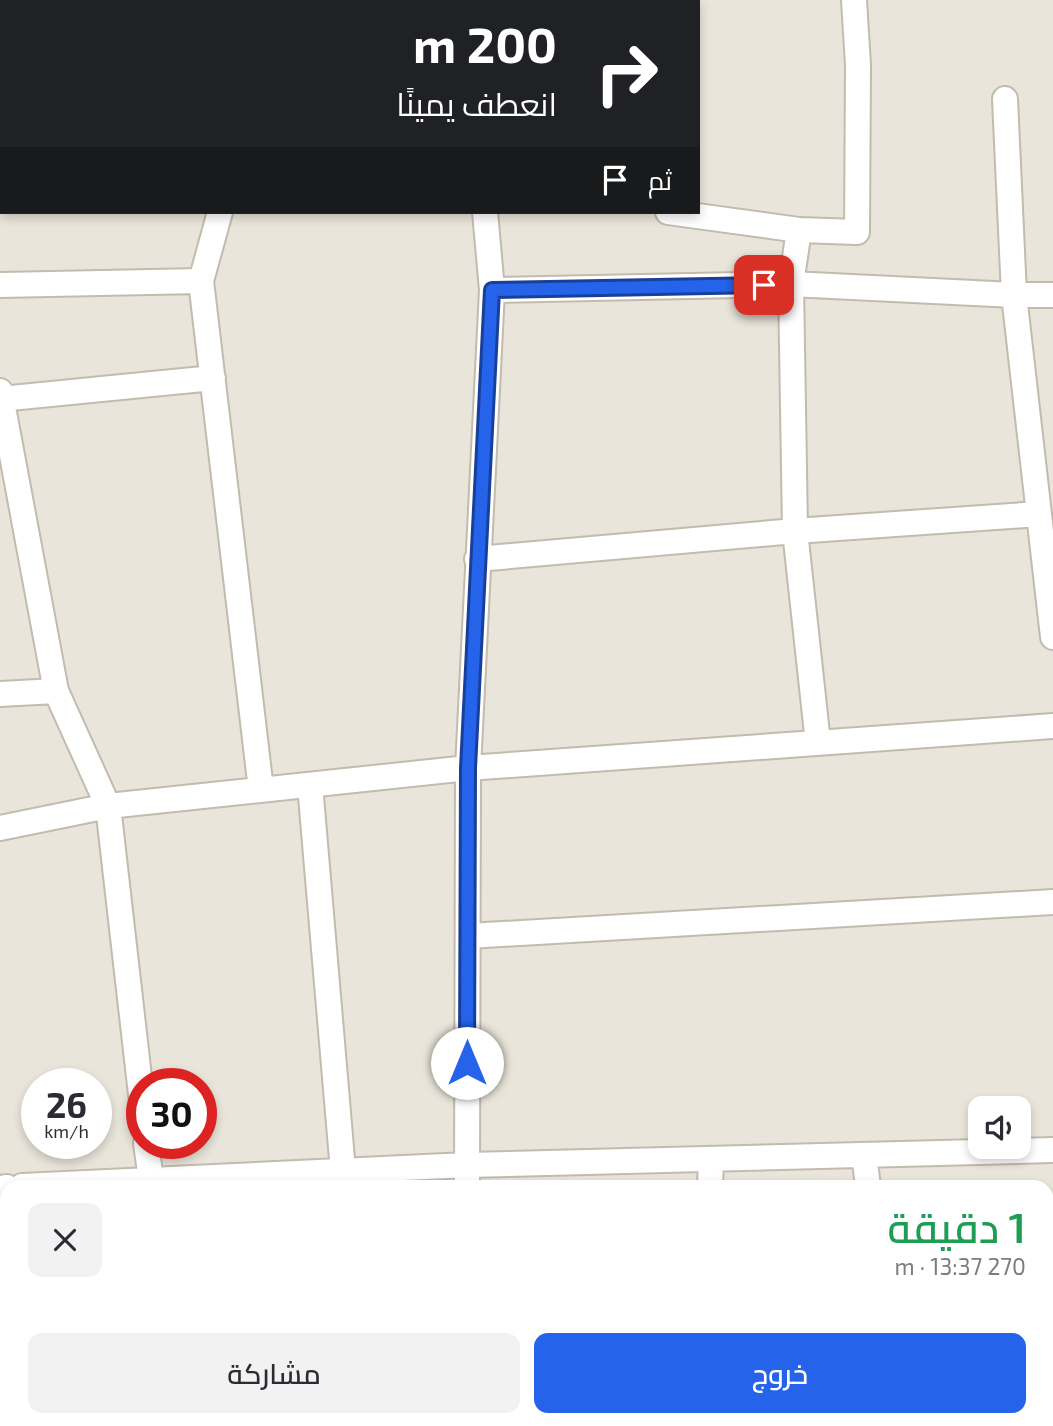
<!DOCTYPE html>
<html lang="ar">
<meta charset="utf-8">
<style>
body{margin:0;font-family:"Exo 2",Cairo,sans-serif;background:#f2f2f3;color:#2b2b33;direction:rtl;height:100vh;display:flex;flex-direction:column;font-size:26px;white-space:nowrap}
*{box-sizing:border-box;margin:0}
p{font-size:23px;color:#7c7c81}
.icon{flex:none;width:38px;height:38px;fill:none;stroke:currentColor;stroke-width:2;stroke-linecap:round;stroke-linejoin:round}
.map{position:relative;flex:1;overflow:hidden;direction:ltr}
.side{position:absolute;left:0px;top:1180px;width:1054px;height:247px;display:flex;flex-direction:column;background:#fff;border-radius:21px 21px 0 0;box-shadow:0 4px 10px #0003;direction:rtl}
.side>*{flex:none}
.guide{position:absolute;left:0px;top:0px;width:700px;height:214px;box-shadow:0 4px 10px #0003;direction:rtl;background:#202124;color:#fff;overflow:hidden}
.buttons{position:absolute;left:968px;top:1096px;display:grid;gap:14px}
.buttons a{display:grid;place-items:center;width:63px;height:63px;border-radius:14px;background:#fff;box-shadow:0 4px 10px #0003;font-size:35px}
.speed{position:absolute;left:21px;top:1068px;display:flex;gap:14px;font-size:35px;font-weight:700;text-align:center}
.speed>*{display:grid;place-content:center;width:91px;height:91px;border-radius:50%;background:#fff;box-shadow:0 4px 10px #0003;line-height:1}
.speed small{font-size:18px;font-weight:400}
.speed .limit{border:10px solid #d22;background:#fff;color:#111}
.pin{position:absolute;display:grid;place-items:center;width:60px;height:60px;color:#fff;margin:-30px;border-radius:14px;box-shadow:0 4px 10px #0006}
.me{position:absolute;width:77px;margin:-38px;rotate:0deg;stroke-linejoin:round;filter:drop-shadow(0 0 5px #0008)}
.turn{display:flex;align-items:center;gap:24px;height:147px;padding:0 28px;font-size:32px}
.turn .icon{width:91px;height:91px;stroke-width:2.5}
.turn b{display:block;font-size:49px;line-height:60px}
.then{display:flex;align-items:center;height:66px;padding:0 28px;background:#0003;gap:14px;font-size:26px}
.round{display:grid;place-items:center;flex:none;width:74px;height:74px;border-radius:14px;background:#f2f2f3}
.head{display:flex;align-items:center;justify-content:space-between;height:119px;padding:0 28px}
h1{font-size:42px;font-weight:600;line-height:52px;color:#1e9e55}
.button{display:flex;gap:14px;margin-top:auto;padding:14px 28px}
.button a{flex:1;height:80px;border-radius:14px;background:#2563eb;color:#fff;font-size:28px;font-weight:600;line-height:80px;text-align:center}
.button a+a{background:#f2f2f3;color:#2b2b33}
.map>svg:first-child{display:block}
.residential{fill:#eae5da;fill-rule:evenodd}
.parking{fill:#e5e3e0}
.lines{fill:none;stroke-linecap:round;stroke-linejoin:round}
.minor-casing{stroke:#c2bbae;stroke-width:28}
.minor{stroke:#fff;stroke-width:24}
.route-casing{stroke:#184099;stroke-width:18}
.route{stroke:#2563eb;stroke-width:12}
</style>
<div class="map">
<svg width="1053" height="1426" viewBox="0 0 1053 1426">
<rect width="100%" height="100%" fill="#f6f3ec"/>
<path class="residential" d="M0,0H1053V1426H0ZM2,2H698V212H2ZM37,1083H96V1143H37ZM142,1083H201V1143H142ZM980,1108H1018V1146H980ZM7,1186H1046V1419H7Z"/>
<path class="parking" d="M456,1179V1186H320Z
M265,1419H462V1426H265Z"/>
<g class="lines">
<g class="minor-casing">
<path id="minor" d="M476,0V2
M1005,99L1014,295L1053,637
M0,137H2
M220,212L201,281L261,790
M668,212L799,230L857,232L858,65L854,0
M799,230L791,284L795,531L818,743
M0,285L201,281
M492,290L791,284L1014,295H1053
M0,391L56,691L108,806L142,1103
M0,399L213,378
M477,559L795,531L1039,514
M0,694L56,691
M310,785L343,1171
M0,828L108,806L468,768L1053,726
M468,936L1053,902
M146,1143L151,1180
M864,1155L868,1186
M22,1186L467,1165L1053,1150
M467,1186L468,768L492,290L485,212
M710,1186L711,1159
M0,1188L7,1187
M0,1242L7,1363
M10,1419L11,1426
M245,1419V1426
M471,1419V1426
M896,1419V1426
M706,1426V1419"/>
</g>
<use href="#minor" class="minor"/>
</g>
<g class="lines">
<g class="route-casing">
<path id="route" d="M467,1063L468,768L492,290L764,285"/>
</g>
<use href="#route" class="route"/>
</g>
</svg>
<div class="buttons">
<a><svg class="icon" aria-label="sound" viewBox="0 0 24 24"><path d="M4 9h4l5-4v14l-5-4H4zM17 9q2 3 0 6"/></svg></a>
</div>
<div class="speed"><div>26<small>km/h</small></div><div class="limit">30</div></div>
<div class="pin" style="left:764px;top:285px;background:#d93025"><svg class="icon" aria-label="arrive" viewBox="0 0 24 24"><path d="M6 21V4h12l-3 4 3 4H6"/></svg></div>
<svg class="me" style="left:467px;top:1063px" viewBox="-20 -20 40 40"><circle r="19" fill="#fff"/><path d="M0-13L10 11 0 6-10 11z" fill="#2563eb"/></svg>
<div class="guide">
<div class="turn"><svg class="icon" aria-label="right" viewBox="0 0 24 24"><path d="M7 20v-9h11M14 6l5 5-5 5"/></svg><div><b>200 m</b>انعطف يمينًا</div></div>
<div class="then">ثم<svg class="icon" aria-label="arrive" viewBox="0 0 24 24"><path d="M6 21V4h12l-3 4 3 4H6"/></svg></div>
</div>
<section class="side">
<div class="head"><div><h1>1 دقيقة</h1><p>270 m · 13:37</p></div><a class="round"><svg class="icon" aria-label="close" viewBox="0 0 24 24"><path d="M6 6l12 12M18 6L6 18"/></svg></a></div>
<div class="button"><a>خروج</a><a>مشاركة</a></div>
</section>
</div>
